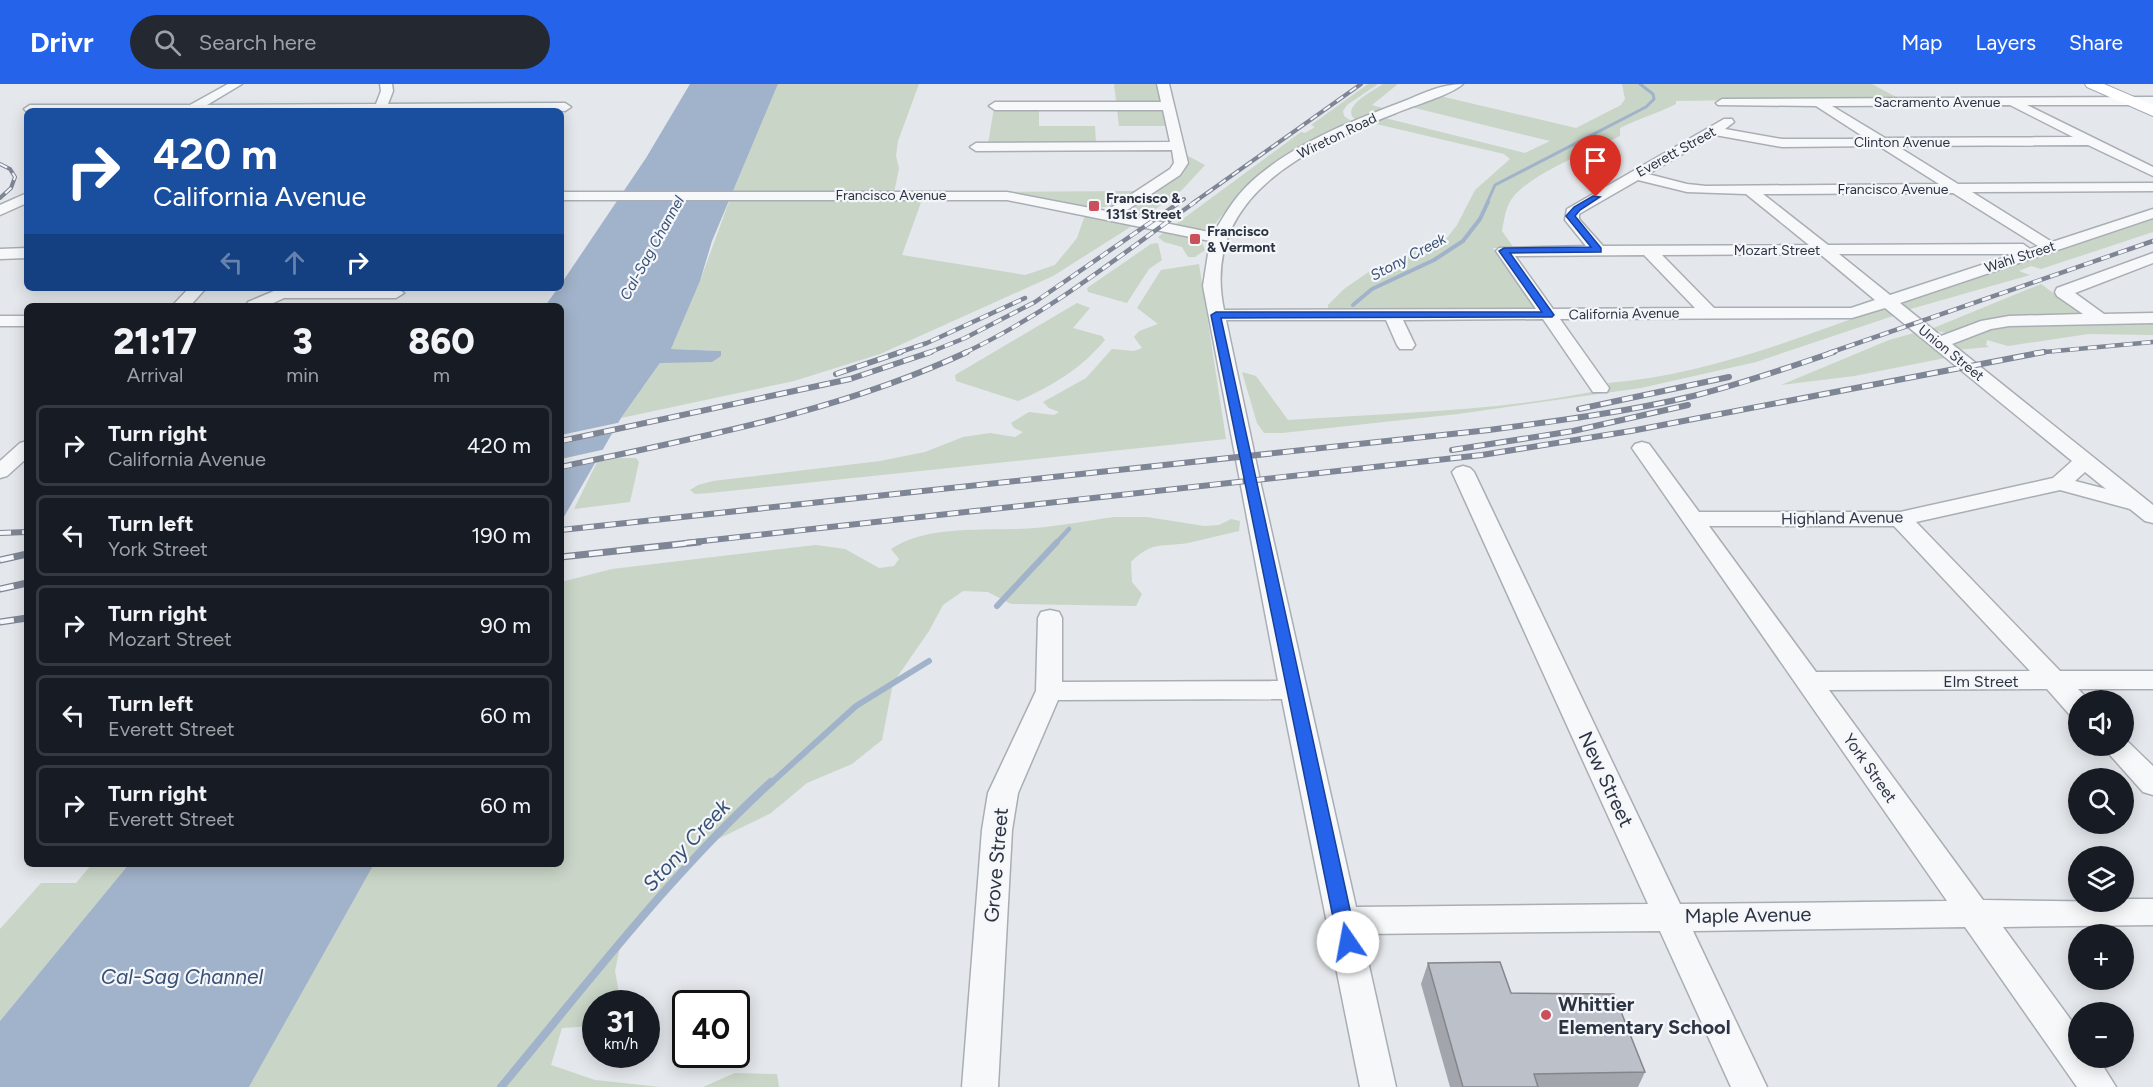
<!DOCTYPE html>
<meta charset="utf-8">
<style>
body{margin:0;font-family:Figtree,sans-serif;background:#242831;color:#f1f3f6;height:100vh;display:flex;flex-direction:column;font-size:22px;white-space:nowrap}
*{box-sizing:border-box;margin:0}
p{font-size:20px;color:#9ea1a6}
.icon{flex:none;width:33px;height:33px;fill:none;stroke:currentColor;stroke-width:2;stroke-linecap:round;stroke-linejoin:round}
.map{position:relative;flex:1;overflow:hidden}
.side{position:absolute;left:24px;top:219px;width:540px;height:564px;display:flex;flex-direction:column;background:#171b24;border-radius:9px;box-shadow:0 3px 15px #0003}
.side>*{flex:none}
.top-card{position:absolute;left:24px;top:24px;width:540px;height:183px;border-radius:9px;box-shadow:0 3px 15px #0003;background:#1a4fa0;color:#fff;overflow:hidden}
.controls{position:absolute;left:2068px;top:606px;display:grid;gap:12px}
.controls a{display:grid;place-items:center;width:66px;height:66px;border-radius:50%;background:#171b24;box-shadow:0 3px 15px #0003;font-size:30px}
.speed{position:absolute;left:582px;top:906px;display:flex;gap:12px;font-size:30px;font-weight:700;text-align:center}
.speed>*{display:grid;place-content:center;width:78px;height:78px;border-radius:50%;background:#171b24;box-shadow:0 3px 15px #0003;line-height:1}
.speed small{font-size:15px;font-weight:400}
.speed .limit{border:3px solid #111;border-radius:9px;background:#fff;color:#111}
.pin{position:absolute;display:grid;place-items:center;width:51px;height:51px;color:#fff;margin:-62px -26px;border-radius:50% 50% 50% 0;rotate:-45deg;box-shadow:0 0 6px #0007}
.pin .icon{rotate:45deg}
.me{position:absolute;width:66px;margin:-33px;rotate:348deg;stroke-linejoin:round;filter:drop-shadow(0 0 4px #0008)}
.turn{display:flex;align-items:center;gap:21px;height:126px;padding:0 30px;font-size:27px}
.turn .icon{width:78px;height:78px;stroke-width:2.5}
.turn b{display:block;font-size:42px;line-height:51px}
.lanes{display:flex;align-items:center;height:57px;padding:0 30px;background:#0003;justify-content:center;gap:30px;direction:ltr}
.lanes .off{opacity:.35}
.eta{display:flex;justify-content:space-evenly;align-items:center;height:102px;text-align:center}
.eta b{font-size:36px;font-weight:800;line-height:42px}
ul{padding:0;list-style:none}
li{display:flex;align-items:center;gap:18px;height:81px;margin:0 12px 9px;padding:0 18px;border:3px solid #363941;border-radius:9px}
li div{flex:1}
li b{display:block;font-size:22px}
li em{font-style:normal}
header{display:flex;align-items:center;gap:36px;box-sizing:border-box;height:84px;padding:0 30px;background:#2563eb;color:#fff}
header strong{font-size:28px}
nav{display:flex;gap:33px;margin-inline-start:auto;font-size:21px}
.search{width:420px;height:54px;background:#242831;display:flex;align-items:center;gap:15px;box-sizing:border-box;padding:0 21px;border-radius:33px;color:#9ea1a6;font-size:22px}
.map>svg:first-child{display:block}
.green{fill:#c9d5c6}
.water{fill:#a1b3ca}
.pier{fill:#e4e7eb}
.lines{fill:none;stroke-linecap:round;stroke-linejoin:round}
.stream-far4{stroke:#a1b3ca;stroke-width:3}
.stream-far3{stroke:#a1b3ca;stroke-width:4}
.stream-far2{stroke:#a1b3ca;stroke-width:4.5}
.stream-far1{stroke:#a1b3ca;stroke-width:6}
.stream{stroke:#a1b3ca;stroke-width:8}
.minor-casing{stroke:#a9aeb5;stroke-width:3}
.major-casing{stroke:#a4aab7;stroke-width:2}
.minor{fill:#f7f8fa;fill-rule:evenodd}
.major{fill:#fff;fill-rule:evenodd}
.rail-far3-casing{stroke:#7e8595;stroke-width:4}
.rail-far2-casing{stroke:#7e8595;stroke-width:4.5}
.rail-far1-casing{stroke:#7e8595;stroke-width:6}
.rail-casing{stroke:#7e8595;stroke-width:7}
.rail-far3{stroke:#f4f6f9;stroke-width:2;stroke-dasharray:8;stroke-linecap:butt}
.rail-far2{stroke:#f4f6f9;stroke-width:3;stroke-dasharray:9;stroke-linecap:butt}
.rail-far1{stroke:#f4f6f9;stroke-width:4;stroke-dasharray:11;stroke-linecap:butt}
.rail{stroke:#f4f6f9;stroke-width:4.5;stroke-dasharray:14;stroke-linecap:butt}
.wall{fill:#a2a5ac}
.building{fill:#bcc0c8;stroke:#84868c;stroke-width:1.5}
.route{fill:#2563eb;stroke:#184099;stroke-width:1.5}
.poi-dot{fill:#ca505c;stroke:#f4f6f9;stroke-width:2}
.labels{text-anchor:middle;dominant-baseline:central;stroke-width:4.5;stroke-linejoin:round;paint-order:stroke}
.far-street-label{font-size:14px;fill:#2c3443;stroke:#f4f6f9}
.far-poi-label{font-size:14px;font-weight:bold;fill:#2c3443;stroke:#f4f6f9;text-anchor:start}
.far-water-label{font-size:15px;font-style:italic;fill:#375076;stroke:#f4f6f9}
.street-label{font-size:16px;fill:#2c3443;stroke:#f4f6f9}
.near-street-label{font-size:20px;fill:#2c3443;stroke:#f4f6f9}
.near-poi-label{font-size:20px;font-weight:bold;fill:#2c3443;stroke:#f4f6f9;text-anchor:start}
.near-water-label{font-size:21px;font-style:italic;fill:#375076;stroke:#f4f6f9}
</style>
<header>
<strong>Drivr</strong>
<div class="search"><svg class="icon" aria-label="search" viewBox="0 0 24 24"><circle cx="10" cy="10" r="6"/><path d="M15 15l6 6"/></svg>Search here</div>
<nav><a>Map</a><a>Layers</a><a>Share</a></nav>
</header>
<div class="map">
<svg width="2153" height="1003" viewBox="0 0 2153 1003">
<rect width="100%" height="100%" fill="#e4e7eb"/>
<path class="green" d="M778,0H919L898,57L896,72L899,84L894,109L733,107Z
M1114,0H1160L1167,42H1119Z
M1368,0H1378L1347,21L1343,27L1344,32L1354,39C1307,63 1266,80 1231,121C1225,128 1218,134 1214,143L1197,147L1176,140L1301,48L1305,49L1315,43L1311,41Z
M1383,0H1398L1372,21L1386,25L1358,37C1336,25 1373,7 1383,0Z
M1622,0H1872L1898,14L1676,17V20C1657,30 1639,34 1620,44V52C1591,67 1528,90 1511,116C1505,125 1504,137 1502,147L1514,164H1493L1539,226H1328V221L1344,205L1373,185L1447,154L1457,141L1475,106L1510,75L1504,70L1372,39L1385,34L1525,69L1550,57L1411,23L1440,12L1576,44L1621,21L1625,15Z
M994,24H1039V42H1095L1096,60H988Z
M1188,72L1205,81L1182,106L1144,133L1138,132L1136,134L1124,128L1130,122L1179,89L1186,83Z
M1138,107L1116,121L1097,124L1031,112L979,108Z
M923,113L902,171L1025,191L1055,181L1077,154L1085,131L1132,142L1053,192L880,270L794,297L621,334L661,278H712L721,267L671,265L700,197L730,115Z
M2153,134V148L2041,185L2031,182L2019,187L2030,191L1907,226L1898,220Z
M1163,149C1176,150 1188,150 1201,156L1205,166L1195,173H1188L1182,163L1164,158L1158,153Z
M1158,159L1162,176L1149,185L1127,219L1088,208L1087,204L1151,160Z
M1199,180L1226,355L710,409L695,410L690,406L698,401L713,397L880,377L925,368L963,353L990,349L1015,353L1023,348L1014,344L1011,339L1029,328L1054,331L1059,328L1049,324L1043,318L1086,294L1112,265L1134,267L1142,264L1134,253L1139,247L1158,240L1137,224L1161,186Z
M2041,200L2083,231L1995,235L1946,249L1931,245Z
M1077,219L1090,224L1073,244L1102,252L1105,256C1081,285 1052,302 1018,317L956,297L955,291Z
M1878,225H1886L1893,232L1756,278L1641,304L1458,330L1282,349H1264L1257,339L1242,288L1256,292L1288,336C1392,329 1509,327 1610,304L1608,299C1700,292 1792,257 1878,225Z
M2153,238V251L2088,250L2008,262L1987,256L1986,261L1989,263L1957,266L1953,260L1987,244L2003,241Z
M1914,249L1945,274L1854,292L1781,301L1889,256Z
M618,374H636L639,378L630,418L574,425L597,378Z
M1115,433H1147L1204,442L1219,441L1231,435L1240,437L1239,447C1222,451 1205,455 1188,459C1162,463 1152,457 1131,478L1132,498L1142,510L1136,522L1011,520L988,508L963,507L943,521L929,547L893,599L882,656L852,680L807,699L771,729L704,762L680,789L652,827L621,858L615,887L621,919L596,920L595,942L562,944L551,981L595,996L660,1003H249L374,780H561V498L612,485L816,461L845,465L879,484L894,482L899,475L891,465C924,443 974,446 1013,445C1047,445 1082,437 1115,433Z
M92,780H129L0,937V845L41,799H76Z
M735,989L777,990L779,1003H703Z"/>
<path class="water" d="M690,0H778L712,157L700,197L671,265L721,267V272L712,278L660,279L621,334L561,438V222H545L558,204H561V200L646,74Z
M129,780H374L249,1003H0V937Z"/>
<path class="pier" d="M622,338L616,348L561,360V351Z
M606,365L598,378L561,386V375Z"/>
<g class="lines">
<path class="stream-far4" d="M1487,119L1495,101L1646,23L1654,15L1653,10L1640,0"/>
<path class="stream-far3" d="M1353,221L1372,205L1434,176L1463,157L1480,135L1488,118"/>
<path class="stream-far2" d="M1056,459L1069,445"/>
<path class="stream-far1" d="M997,522L1057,458
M770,700L856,622L929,577"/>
<path class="stream" d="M501,1003C588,899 671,789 771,698"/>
<g class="minor-casing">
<path id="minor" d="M228,0H242L207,21L376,20L381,7L380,0H392L393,7L388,20L565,19L571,23L565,27L27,28L24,25L30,21H190Z
M1157,0H1169L1188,79L1180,91L1121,130L1214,149C1226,127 1239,107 1259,91C1300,57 1352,37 1402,18C1422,10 1441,0 1463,0C1451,11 1412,22 1396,29C1307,64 1200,112 1224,226L1536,225L1496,167L1499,164L1586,162L1565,136L1567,125L1724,35H1732L1734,38L1725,45L1782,55H1867L1816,22L1718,21L1716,19L1722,15L2153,13V21H2027L2153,83V92L2088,61L1897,62L1958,100L2153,99V107L1972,108L2052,158L2153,125V134L1900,219L1941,252L1981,237L2009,232L2083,230L2057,212L2055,208L2057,204L2153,169V179L2075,209L2104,230L2153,229V239L2009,242L1991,245L1952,260L2153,421V439L2145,437L2130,425L2060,406L1916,438L2060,587H2153V605H2078L2089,616H2079V632L2069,630L2047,605L1829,606L1983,816L2124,818V815H2153V841L2003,843L2079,947V974H2098L2116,1003H2077L1965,843L1693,847L1767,1003H1731L1660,847L1362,850L1396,1003H1360L1282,615L1058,616L1018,709L1012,746L998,1003H962L982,746L988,709L1036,607L1038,534L1041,528L1050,526L1059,528L1062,534V598L1278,597L1203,202L1210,157L1007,116H561V108H1007L1106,127L1170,85L1174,79L1172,66L976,67L970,63L976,59L1170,58L1163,26H995L989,22L995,18H1161ZM2010,21L2073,53L1885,54L1832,22ZM1715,51L1782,63L1879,62L1939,100L1706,102L1687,100L1648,90ZM1638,96L1687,108L1746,110L1809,161L1603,162L1579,135V130ZM1953,109L2038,162L2030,165L2023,160L1828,161L1763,110ZM1820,170L1875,216L1851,224H1714L1662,171ZM1839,170H2015L1890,211ZM1644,171L1695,224L1553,225L1515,172ZM1885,224L2072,377L2053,394L1900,428H1699L1649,360L1642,358L1635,360L1632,364L1947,817L1680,820L1474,388L1470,384L1463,382L1456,384L1452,388L1648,820L1356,823L1261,401L1226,236H1386L1397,261L1400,265H1412L1415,261L1403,236L1543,235L1593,308H1607L1609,304L1560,235L1852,234ZM2085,388L2106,405L2075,397ZM1709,442H1894L2030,587L1816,588Z
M27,109V119L0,131V121Z
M27,164V174L0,175V165Z
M189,204H206L190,222H172Z
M281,204H396L404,209L396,214H284L267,222H246L248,218Z
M0,232H27V242H0Z
M27,357V374L7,392L0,394V377L20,359Z
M2124,654L2153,682V711L2143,708L2102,662H2124Z"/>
</g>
<g class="major-casing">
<path id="major" d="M2085,0H2104L2153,21V32L2087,3Z"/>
</g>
<use href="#minor" class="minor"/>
<use href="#major" class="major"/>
<g class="rail-far3-casing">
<path id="rail-far3" d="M0,80L10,85L15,93L11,104L0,114
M1178,119L1184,115
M1193,119L1361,0"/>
</g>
<g class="rail-far2-casing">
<path id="rail-far2" d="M897,269L927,259L1025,214
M928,269L965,254L1035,218L1180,118
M964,269C1048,230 1120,171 1195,118
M1829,269L2153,157
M2034,269L2153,258"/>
</g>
<g class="rail-far1-casing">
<path id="rail-far1" d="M836,290L901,268
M1579,325L1729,293
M561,357L850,295L931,268
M1452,366L1573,347L1688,321
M561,383C699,353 839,328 967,268
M561,446L1489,346C1557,337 1626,328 1693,312C1741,300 1787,284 1834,268
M0,449L27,448
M685,459L1482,371L1631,347L2044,268"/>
</g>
<g class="rail-casing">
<path id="rail" d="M561,473L699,458
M0,476L27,470
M0,505L27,499
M0,538L27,534"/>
</g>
<use href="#rail-far3" class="rail-far3"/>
<use href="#rail-far2" class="rail-far2"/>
<use href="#rail-far1" class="rail-far1"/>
<use href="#rail" class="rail"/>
</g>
<path class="wall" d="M1428,879L1645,988L1638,1003H1450L1421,900Z"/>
<path class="building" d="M1500,878L1511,909L1614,910L1645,988L1534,990L1538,1003H1463L1428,879Z"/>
<path class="route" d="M1593,112L1600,113L1580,126L1575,132L1601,164V168L1510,169L1554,231L1552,233L1221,234L1357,858L1354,864L1348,866L1341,864L1338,858L1211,231L1216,228H1542L1499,167L1504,164L1591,163L1566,132L1574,123Z"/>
<g class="poi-dot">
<rect x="1088" y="116" width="12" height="12" rx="3"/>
<rect x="1189" y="149" width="12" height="12" rx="3"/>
<circle cx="1546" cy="931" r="6"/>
</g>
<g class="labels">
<g class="far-street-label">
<text x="1937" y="18">Sacramento Avenue</text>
<text transform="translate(1337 52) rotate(-26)">Wireton Road</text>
<text x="1902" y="58">Clinton Avenue</text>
<text transform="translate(1676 68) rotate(-29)">Everett Street</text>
<text x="1893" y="105">Francisco Avenue</text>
<text x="891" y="111">Francisco Avenue</text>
<text x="1777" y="166">Mozart Street</text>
<text transform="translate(2020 173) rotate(-18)">Wahl Street</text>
<text transform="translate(1624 230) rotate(-1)">California Avenue</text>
<text transform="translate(1951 269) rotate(39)">Union Street</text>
</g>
<g class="far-poi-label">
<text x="1106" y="114">Francisco &amp;<tspan x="1106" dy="16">131st Street</tspan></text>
<text x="1207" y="147">Francisco<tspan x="1207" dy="16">&amp; Vermont</tspan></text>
</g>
<g class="far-water-label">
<text transform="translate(652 164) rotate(-61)">Cal-Sag Channel</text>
<text transform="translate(1408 173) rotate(-28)">Stony Creek</text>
</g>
<g class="street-label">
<text transform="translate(1842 434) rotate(-1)">Highland Avenue</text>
<text x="1981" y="597">Elm Street</text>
<text transform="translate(1870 684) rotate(55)">York Street</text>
</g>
<g class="near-street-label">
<text transform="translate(1606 695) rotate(65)">New Street</text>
<text transform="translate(996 781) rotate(-85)">Grove Street</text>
<text transform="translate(1748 831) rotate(-1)">Maple Avenue</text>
</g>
<g class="near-poi-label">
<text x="1558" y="920">Whittier<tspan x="1558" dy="23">Elementary School</tspan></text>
</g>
<g class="near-water-label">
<text transform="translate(686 761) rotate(-47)">Stony Creek</text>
<text x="182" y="892">Cal-Sag Channel</text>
</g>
</g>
</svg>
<div class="controls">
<a><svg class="icon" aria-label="sound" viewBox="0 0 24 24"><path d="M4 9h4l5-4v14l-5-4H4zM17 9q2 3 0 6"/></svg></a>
<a><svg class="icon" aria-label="search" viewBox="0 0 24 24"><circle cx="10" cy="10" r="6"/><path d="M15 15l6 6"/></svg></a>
<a><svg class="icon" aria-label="layers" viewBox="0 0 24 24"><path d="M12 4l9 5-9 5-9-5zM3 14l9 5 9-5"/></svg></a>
<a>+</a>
<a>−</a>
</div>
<div class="speed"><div>31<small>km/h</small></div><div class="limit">40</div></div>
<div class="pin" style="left:1596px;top:113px;background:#d93025"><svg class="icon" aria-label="arrive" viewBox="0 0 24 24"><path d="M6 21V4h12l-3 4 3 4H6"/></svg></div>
<svg class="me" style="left:1348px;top:858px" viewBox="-20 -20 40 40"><circle r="19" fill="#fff"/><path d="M0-13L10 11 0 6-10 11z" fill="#2563eb"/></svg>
<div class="top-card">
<div class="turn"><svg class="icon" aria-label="right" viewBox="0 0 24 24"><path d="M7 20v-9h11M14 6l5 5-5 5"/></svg><div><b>420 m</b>California Avenue</div></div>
<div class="lanes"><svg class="icon off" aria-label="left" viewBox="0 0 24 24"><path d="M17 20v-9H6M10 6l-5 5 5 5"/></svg><svg class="icon off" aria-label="ahead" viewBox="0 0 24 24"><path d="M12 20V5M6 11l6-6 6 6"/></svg><svg class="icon" aria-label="right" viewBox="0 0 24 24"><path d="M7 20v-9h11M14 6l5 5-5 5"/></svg></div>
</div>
<section class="side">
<div class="eta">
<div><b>21:17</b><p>Arrival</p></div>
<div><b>3</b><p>min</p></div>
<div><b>860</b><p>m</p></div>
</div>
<ul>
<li><svg class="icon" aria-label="right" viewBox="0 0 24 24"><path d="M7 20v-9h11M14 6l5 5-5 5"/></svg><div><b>Turn right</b><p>California Avenue</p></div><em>420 m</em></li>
<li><svg class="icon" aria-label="left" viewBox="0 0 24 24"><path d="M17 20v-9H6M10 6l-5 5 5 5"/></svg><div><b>Turn left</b><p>York Street</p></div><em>190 m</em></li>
<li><svg class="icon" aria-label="right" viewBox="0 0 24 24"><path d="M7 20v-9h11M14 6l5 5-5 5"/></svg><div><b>Turn right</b><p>Mozart Street</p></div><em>90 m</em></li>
<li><svg class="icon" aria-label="left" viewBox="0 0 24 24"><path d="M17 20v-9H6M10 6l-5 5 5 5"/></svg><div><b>Turn left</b><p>Everett Street</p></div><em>60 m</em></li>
<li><svg class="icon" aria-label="right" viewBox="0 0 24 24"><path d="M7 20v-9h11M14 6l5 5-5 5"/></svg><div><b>Turn right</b><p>Everett Street</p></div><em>60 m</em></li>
</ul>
</section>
</div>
